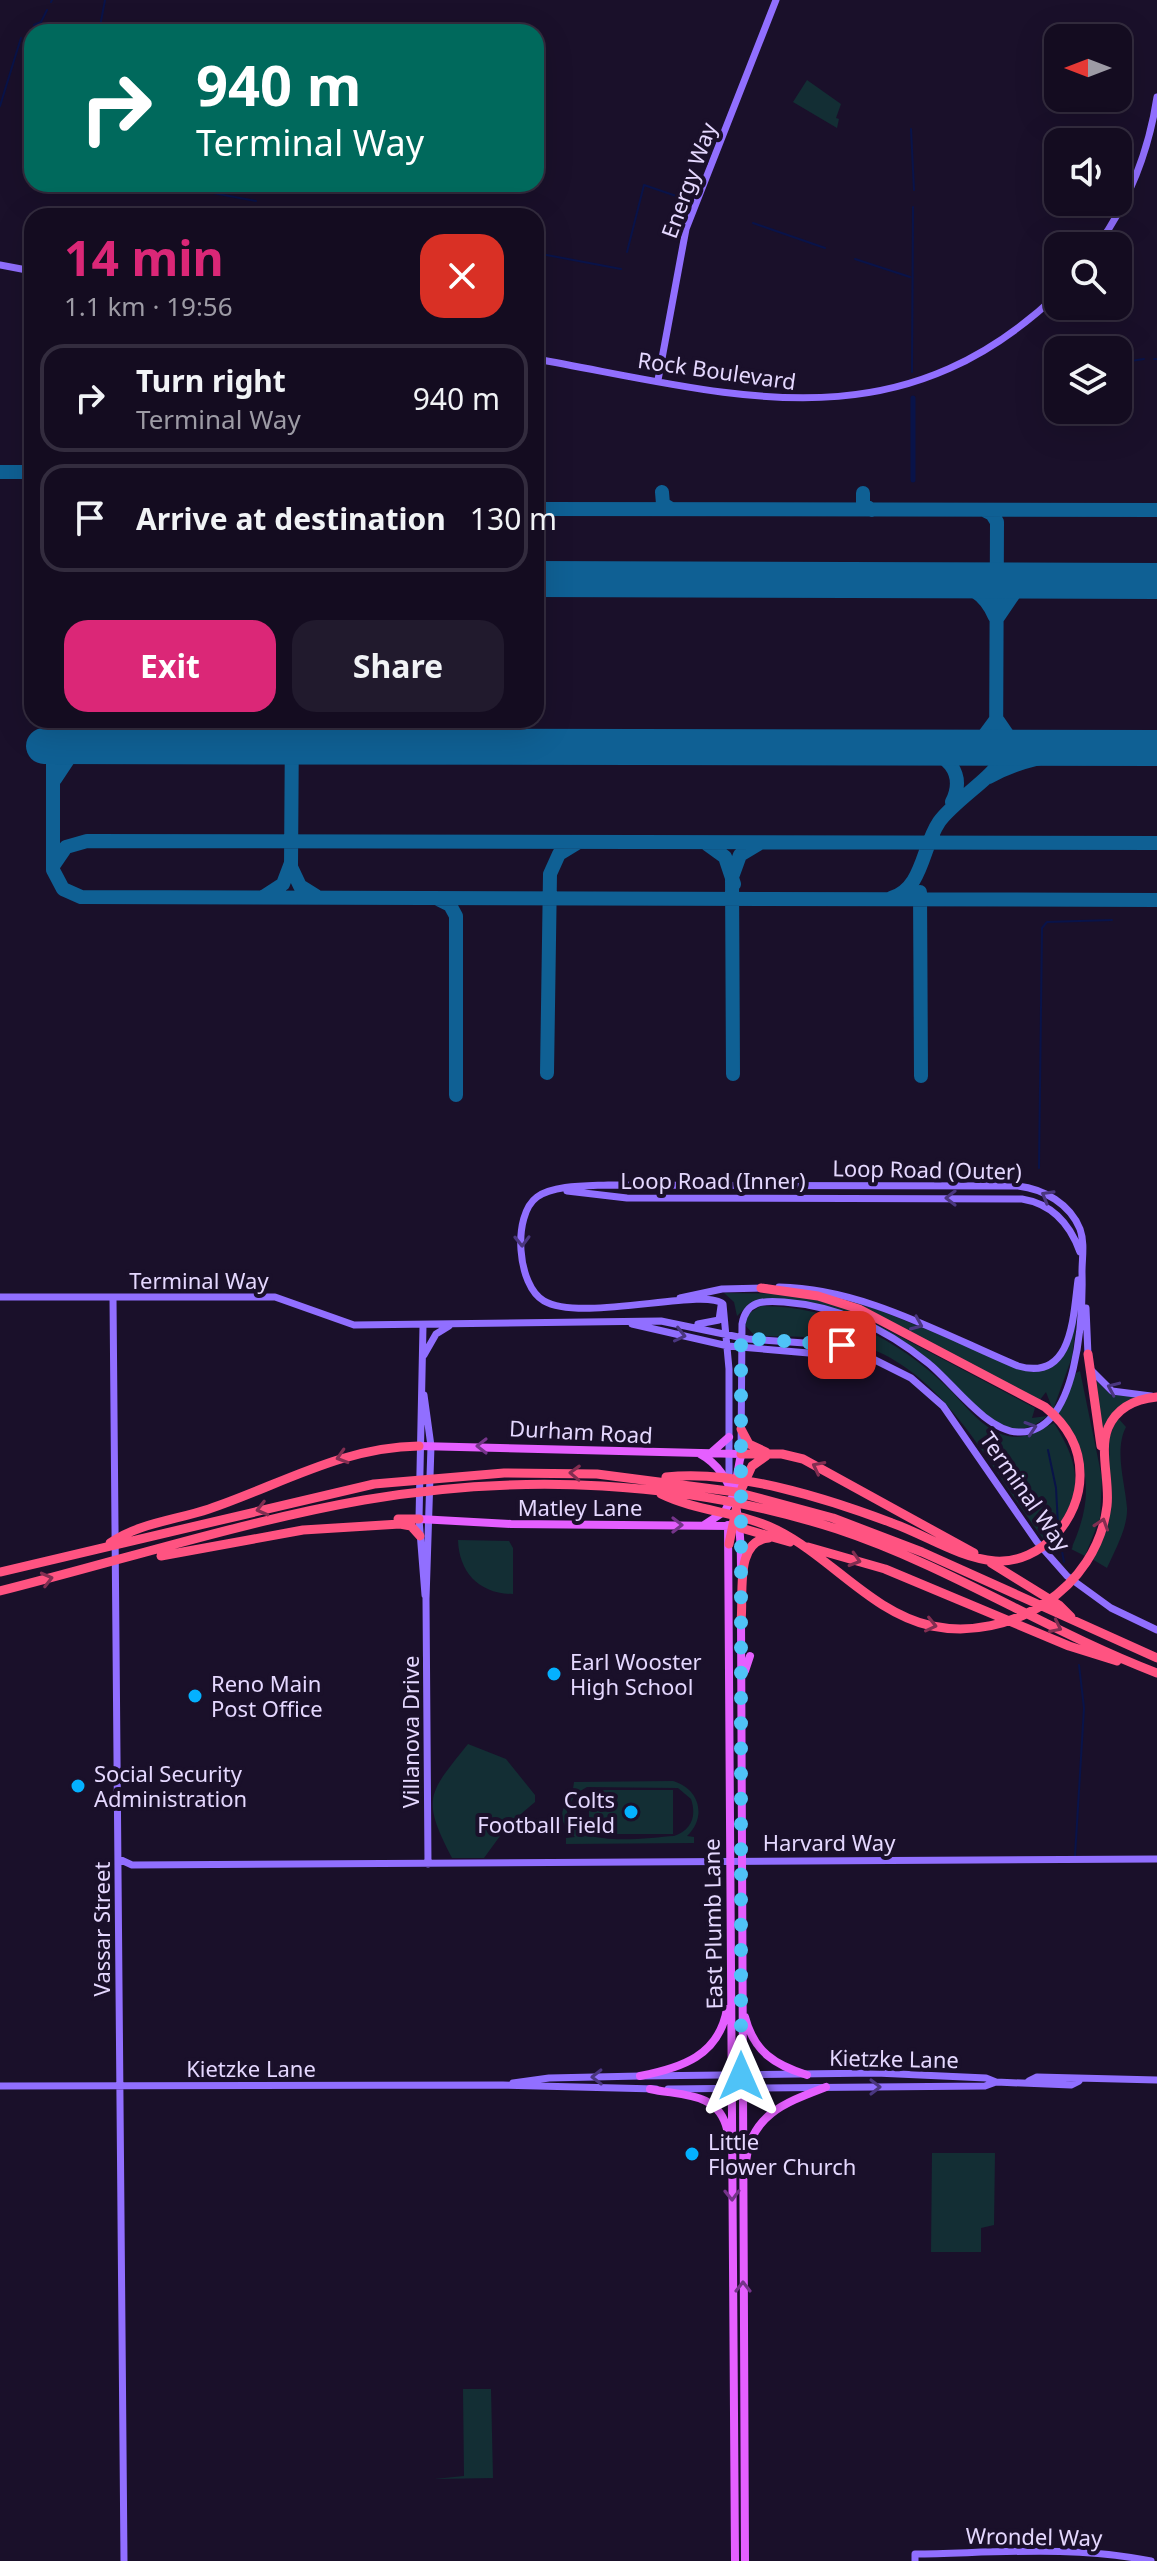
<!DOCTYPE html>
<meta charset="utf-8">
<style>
body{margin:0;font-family:"Noto Sans",sans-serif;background:#211a2d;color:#f1f3f6;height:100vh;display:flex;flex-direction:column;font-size:30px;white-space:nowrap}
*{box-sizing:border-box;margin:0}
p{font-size:26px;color:#9d9ba5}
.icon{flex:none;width:44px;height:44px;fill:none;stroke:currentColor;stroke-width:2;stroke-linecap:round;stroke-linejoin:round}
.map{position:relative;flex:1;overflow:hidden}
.panel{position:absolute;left:24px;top:208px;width:520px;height:520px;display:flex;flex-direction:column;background:#140c20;border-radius:24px;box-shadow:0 8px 32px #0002,0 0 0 2px #332c3e}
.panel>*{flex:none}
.guide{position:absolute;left:24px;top:24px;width:520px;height:168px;border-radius:24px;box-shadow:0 8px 32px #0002,0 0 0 2px #332c3e;background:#00695c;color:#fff;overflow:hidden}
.needle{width:52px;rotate:270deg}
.fabs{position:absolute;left:1044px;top:24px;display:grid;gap:16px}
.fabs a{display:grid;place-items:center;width:88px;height:88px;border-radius:16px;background:#140c20;box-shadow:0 8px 32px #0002,0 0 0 2px #332c3e;font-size:40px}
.pin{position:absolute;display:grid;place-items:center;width:68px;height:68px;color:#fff;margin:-34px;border-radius:16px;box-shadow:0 4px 12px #0006}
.me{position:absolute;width:88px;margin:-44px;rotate:0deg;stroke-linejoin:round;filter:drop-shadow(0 0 6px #0008)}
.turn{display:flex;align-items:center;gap:28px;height:168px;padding:0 40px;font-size:36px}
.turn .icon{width:104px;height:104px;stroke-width:2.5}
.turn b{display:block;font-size:56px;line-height:68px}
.round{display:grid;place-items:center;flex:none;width:84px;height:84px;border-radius:24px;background:#211a2d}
.head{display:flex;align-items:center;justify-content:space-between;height:136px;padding:0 40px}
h1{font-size:48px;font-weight:700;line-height:60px;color:#db2777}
.primary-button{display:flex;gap:16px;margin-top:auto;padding:16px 40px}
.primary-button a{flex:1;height:92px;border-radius:24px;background:#db2777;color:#fff;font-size:32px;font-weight:700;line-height:92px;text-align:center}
.primary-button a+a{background:#211a2d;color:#f1f3f6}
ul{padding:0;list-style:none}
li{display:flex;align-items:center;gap:24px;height:108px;margin:0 16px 12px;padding:0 24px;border:4px solid #332c3e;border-radius:24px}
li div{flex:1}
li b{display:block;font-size:30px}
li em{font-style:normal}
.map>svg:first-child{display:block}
.green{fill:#132e34;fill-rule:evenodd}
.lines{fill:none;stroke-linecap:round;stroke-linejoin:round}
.stream{stroke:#091349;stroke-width:2}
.canal{stroke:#091349;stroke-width:5}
.taxiway{stroke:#0f6094;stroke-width:14}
.runway{stroke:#0f6094;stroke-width:36}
.secondary{stroke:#916fff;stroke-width:7}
.primary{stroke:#e55fff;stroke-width:8}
.highway{stroke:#ff5381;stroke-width:9}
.oneway{stroke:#4a367f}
.oneway2{stroke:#75348a}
.oneway3{stroke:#812e51}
.route{stroke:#4fc3f7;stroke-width:14;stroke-dasharray:0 25.2}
.poi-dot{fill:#04b1ff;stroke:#1a102a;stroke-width:3}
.labels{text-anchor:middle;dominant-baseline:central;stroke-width:8;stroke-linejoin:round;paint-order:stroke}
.street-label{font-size:22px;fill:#e5d8ff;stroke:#1a102a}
.poi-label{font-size:22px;fill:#e5d8ff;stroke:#1a102a;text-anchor:start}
</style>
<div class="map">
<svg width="1157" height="2561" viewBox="0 0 1157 2561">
<rect width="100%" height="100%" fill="#1a102a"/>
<path class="green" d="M807,80L841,104L836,118L839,119L837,128L793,102Z
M724,1293L796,1294L848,1309L1035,1408L1032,1418L1047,1416C1036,1426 1023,1432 1008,1427C979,1416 957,1383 933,1363C875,1316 833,1311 762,1299L751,1302L737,1316L734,1302Z
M834,1296L876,1309L1032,1372C1073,1368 1064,1342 1077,1317L1072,1357L1053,1410L1046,1392L1039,1401Z
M761,1306C832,1306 897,1338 947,1387C965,1404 983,1431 1008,1436C1026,1440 1039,1430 1054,1423C1084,1470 1083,1500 1045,1541C986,1464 940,1357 840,1340C811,1335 782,1338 754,1335L745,1325L748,1314Z
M1080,1371L1102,1478L1100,1518L1085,1556L1071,1549C1095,1496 1090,1463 1058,1415L1076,1373Z
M1092,1377L1110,1394L1137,1397L1103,1437Z
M1118,1418L1126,1427C1114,1450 1125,1482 1127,1508C1128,1527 1115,1550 1107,1568L1092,1559L1110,1516L1109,1437Z
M458,1540L509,1541L513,1548V1594C479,1594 459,1572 458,1540Z
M468,1744L506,1759L535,1795V1802L508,1825L484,1858H452C421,1798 428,1794 468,1744Z
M673,1781C700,1789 707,1817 687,1836L694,1837V1843L566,1844V1838L575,1837C547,1812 573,1803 574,1782ZM587,1787L678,1788L691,1799C697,1817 691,1830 674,1836C644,1838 570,1850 567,1811L575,1794Z
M589,1790H673V1834H589Z
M932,2153H995L994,2225L981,2228V2252H931Z
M463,2389H491L493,2478L434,2479L464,2476Z"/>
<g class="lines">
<path class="stream" d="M51,2L52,0
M34,25L41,22L47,10
M99,32L105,0
M0,106L21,38
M911,129L914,190
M165,184L256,201
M292,207L334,216
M753,223L825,248
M627,252L644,185L685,199
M536,253L621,269
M855,259L910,277
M1154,359H1157
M1124,362L1144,359
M912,372L913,207
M1039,1168L1042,928L1047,922L1112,920
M1048,1450L1056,1488L1058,1525
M1059,1535L1064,1562
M1075,1856L1084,1708L1079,1665"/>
<path class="canal" d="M913,480V398"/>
<path class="taxiway" d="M0,472H32
M662,492L663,504L671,509
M863,493V504L872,510
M536,509L1157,510
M942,581C967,584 985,592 995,617
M536,582L573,579
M998,617L1015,592L1047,581
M53,720V870L63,889L81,897L1157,900
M59,720L75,738L97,746
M292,720L291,867L300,886L316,896
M998,721L1011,740L1035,747
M917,747C945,752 967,772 952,802
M959,747L981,740L995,721
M989,777C1040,748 1100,752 1157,749
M55,779L69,758L97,746
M707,844L725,857L734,884
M53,866L66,847L87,841L1157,843
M732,876L733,1074
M732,877L740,855L760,843
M920,892L921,1076
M263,897L283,884L291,863
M436,898L450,905L456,916V1095
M891,898C923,889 922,847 939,822C952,803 992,777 996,766L997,522L992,514L984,510
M547,1073L550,874L559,854L577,843"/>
<path class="runway" d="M536,579L1157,581
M44,746L1157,748"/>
<path class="secondary" d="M1097,246C1129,203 1149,150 1157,97
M0,265L32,271
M536,359C733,394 894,449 1058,294
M658,380L686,229L776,0
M567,1191L627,1198L1022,1199C1053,1204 1070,1224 1080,1252
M779,1287C862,1288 942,1334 1018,1366C1073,1382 1073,1316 1078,1280
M0,1297H275L354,1325L661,1321L748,1339L847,1346L911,1378L943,1406L1037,1542L1067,1576L1111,1608L1157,1630
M113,1297L124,2561
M680,1298L722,1289L766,1288
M1086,1308L1088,1355
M632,1324L728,1346L867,1358
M698,1324L719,1320L721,1306
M423,1326L419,1519L425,1595
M424,1355L436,1334L449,1326
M1092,1371L1112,1391L1151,1396
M424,1395L431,1446L426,1599L428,1864
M729,1481V1369L723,1304C705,1287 582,1323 544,1301C517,1286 512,1215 537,1197C554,1185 587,1186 608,1185L1018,1186C1044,1189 1070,1204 1080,1229C1085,1243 1082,1258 1082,1272C1083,1313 1079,1435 1018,1432C986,1431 952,1382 928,1363C886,1329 837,1306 784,1302C763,1300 746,1301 742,1324L741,1458
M119,1859L132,1865L1157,1859
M1029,2081L1037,2077L1157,2080
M513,2083L549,2078L640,2076L876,2073L986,2078L996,2082
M0,2086L503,2085L656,2089
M668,2089L985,2086L996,2082L1071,2085L1079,2081
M915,2561V2554C992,2553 1075,2545 1151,2561"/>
<path class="primary" d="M419,1446L741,1454L735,1486
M712,1452L729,1437
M700,1454C739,1475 741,1527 741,1567
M419,1519L511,1524L732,1526
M704,1525L725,1511L731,1499
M728,1525L735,2561
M741,1617L745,2561
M745,1671L750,1656
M745,2017C754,2052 775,2065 807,2075
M640,2076C681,2068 719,2056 727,2009
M650,2089C681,2096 718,2091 727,2129
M746,2161C751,2114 787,2102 826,2087"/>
<path class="highway" d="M1088,1354L1101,1446
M741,1429L749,1444L766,1452
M741,1454H782L803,1459L974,1553
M666,1477C734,1469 829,1499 892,1523C926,1535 959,1558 995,1561C1042,1564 1081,1518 1080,1474C1080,1446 1066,1424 1045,1407L859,1309L818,1296L761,1288
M742,1488L752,1466L766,1456
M661,1494C698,1512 741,1512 777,1530C831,1557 872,1613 932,1626C1010,1642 1097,1589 1107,1506C1110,1482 1099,1450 1108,1428C1117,1407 1136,1399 1157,1397
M398,1519H419
M741,1528L790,1542
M110,1543C139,1523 176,1520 209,1509C280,1485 342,1447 419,1446
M729,1544L736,1510
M808,1547L885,1569L1069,1646L1117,1661
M161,1556L303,1530L400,1524L411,1526L420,1536
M991,1563L1059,1605L1071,1617
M0,1572L374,1484L504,1473L597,1474L736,1492L833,1518L922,1552L1157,1658
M0,1591C119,1561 245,1521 364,1500C521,1473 685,1480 837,1529C949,1566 1047,1631 1157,1673
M741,1621C744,1595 734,1540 769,1538"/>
</g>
<defs><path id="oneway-chevron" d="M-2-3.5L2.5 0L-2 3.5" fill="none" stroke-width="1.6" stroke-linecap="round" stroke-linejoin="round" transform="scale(2)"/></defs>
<g class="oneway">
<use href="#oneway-chevron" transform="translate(1047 1196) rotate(-150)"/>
<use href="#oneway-chevron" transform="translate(951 1198) rotate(-180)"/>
<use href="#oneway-chevron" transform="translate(522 1241) rotate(89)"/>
<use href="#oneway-chevron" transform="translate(917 1324) rotate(23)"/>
<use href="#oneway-chevron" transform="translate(680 1335) rotate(13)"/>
<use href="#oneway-chevron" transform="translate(1113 1388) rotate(-156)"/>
<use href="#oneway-chevron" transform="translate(1031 1428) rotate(-18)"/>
<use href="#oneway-chevron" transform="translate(597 2077) rotate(179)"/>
<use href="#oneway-chevron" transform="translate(875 2087)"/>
</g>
<g class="oneway2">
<use href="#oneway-chevron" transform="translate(482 1446) rotate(-180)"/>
<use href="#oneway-chevron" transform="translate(677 1525)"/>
<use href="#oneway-chevron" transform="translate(732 2195) rotate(89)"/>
<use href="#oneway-chevron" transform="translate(743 2287) rotate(-90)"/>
</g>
<g class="oneway3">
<use href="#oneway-chevron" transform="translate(342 1457) rotate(163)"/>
<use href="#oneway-chevron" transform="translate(818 1467) rotate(-153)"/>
<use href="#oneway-chevron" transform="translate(575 1473) rotate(-178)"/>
<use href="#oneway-chevron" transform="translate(262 1509) rotate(166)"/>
<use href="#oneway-chevron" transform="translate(1102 1524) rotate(-72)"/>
<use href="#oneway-chevron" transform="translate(855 1560) rotate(17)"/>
<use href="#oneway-chevron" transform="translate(47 1579) rotate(-14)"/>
<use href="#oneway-chevron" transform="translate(931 1625) rotate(13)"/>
<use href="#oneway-chevron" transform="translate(1056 1627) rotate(26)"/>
</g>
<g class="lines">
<path class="route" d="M741,2076V1338L842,1345"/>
</g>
<g class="poi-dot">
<circle cx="554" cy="1674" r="8"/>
<circle cx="195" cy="1696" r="8"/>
<circle cx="78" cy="1786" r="8"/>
<circle cx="631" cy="1812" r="8"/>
<circle cx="692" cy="2154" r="8"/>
</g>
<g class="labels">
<g class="street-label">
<text transform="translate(688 180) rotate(-70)">Energy Way</text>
<text transform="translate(717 370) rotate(8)">Rock Boulevard</text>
<text transform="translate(927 1169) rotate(1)">Loop Road (Outer)</text>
<text x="713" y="1180">Loop Road (Inner)</text>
<text x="199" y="1280">Terminal Way</text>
<text transform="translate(581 1431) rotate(3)">Durham Road</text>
<text transform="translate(1026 1491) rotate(55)">Terminal Way</text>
<text x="580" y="1507">Matley Lane</text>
<text transform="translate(410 1732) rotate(-90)">Villanova Drive</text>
<text x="829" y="1842">Harvard Way</text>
<text transform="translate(712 1924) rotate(-91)">East Plumb Lane</text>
<text transform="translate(101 1929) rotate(-90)">Vassar Street</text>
<text transform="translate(894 2058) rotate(1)">Kietzke Lane</text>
<text x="251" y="2068">Kietzke Lane</text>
<text transform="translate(1034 2536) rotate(1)">Wrondel Way</text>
</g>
<g class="poi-label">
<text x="570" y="1661">Earl Wooster<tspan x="570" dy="25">High School</tspan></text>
<text x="211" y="1683">Reno Main<tspan x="211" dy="25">Post Office</tspan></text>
<text x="94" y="1773">Social Security<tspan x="94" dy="25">Administration</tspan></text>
<text x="615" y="1799" text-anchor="end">Colts<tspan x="615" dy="25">Football Field</tspan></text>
<text x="708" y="2141">Little<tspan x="708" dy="25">Flower Church</tspan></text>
</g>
</g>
</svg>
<div class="fabs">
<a><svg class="needle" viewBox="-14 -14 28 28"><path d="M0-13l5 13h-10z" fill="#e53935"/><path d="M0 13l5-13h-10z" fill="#9d9ba5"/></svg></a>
<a><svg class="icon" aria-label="sound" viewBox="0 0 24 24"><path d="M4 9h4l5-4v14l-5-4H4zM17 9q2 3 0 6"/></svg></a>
<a><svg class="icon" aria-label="search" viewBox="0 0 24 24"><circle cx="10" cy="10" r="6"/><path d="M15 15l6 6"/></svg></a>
<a><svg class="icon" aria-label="layers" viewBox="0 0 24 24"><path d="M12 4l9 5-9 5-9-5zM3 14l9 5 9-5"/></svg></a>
</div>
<div class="pin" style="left:842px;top:1345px;background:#d93025"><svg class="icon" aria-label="arrive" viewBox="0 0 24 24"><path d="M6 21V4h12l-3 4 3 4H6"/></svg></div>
<svg class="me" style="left:741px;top:2076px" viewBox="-20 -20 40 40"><path d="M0-17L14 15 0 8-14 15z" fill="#4fc3f7" stroke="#fff" stroke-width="4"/></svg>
<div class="guide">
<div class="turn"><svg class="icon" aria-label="right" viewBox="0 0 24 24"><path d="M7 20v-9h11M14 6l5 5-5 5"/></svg><div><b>940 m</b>Terminal Way</div></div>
</div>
<section class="panel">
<div class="head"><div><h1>14 min</h1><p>1.1 km · 19:56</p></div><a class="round" style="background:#d93025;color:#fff"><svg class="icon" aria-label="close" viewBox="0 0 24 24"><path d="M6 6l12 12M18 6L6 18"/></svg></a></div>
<ul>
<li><svg class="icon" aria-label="right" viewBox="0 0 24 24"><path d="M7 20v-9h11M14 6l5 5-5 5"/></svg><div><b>Turn right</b><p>Terminal Way</p></div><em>940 m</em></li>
<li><svg class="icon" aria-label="arrive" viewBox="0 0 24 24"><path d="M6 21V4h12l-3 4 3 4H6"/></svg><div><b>Arrive at destination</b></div><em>130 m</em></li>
</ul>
<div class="primary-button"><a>Exit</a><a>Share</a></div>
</section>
</div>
